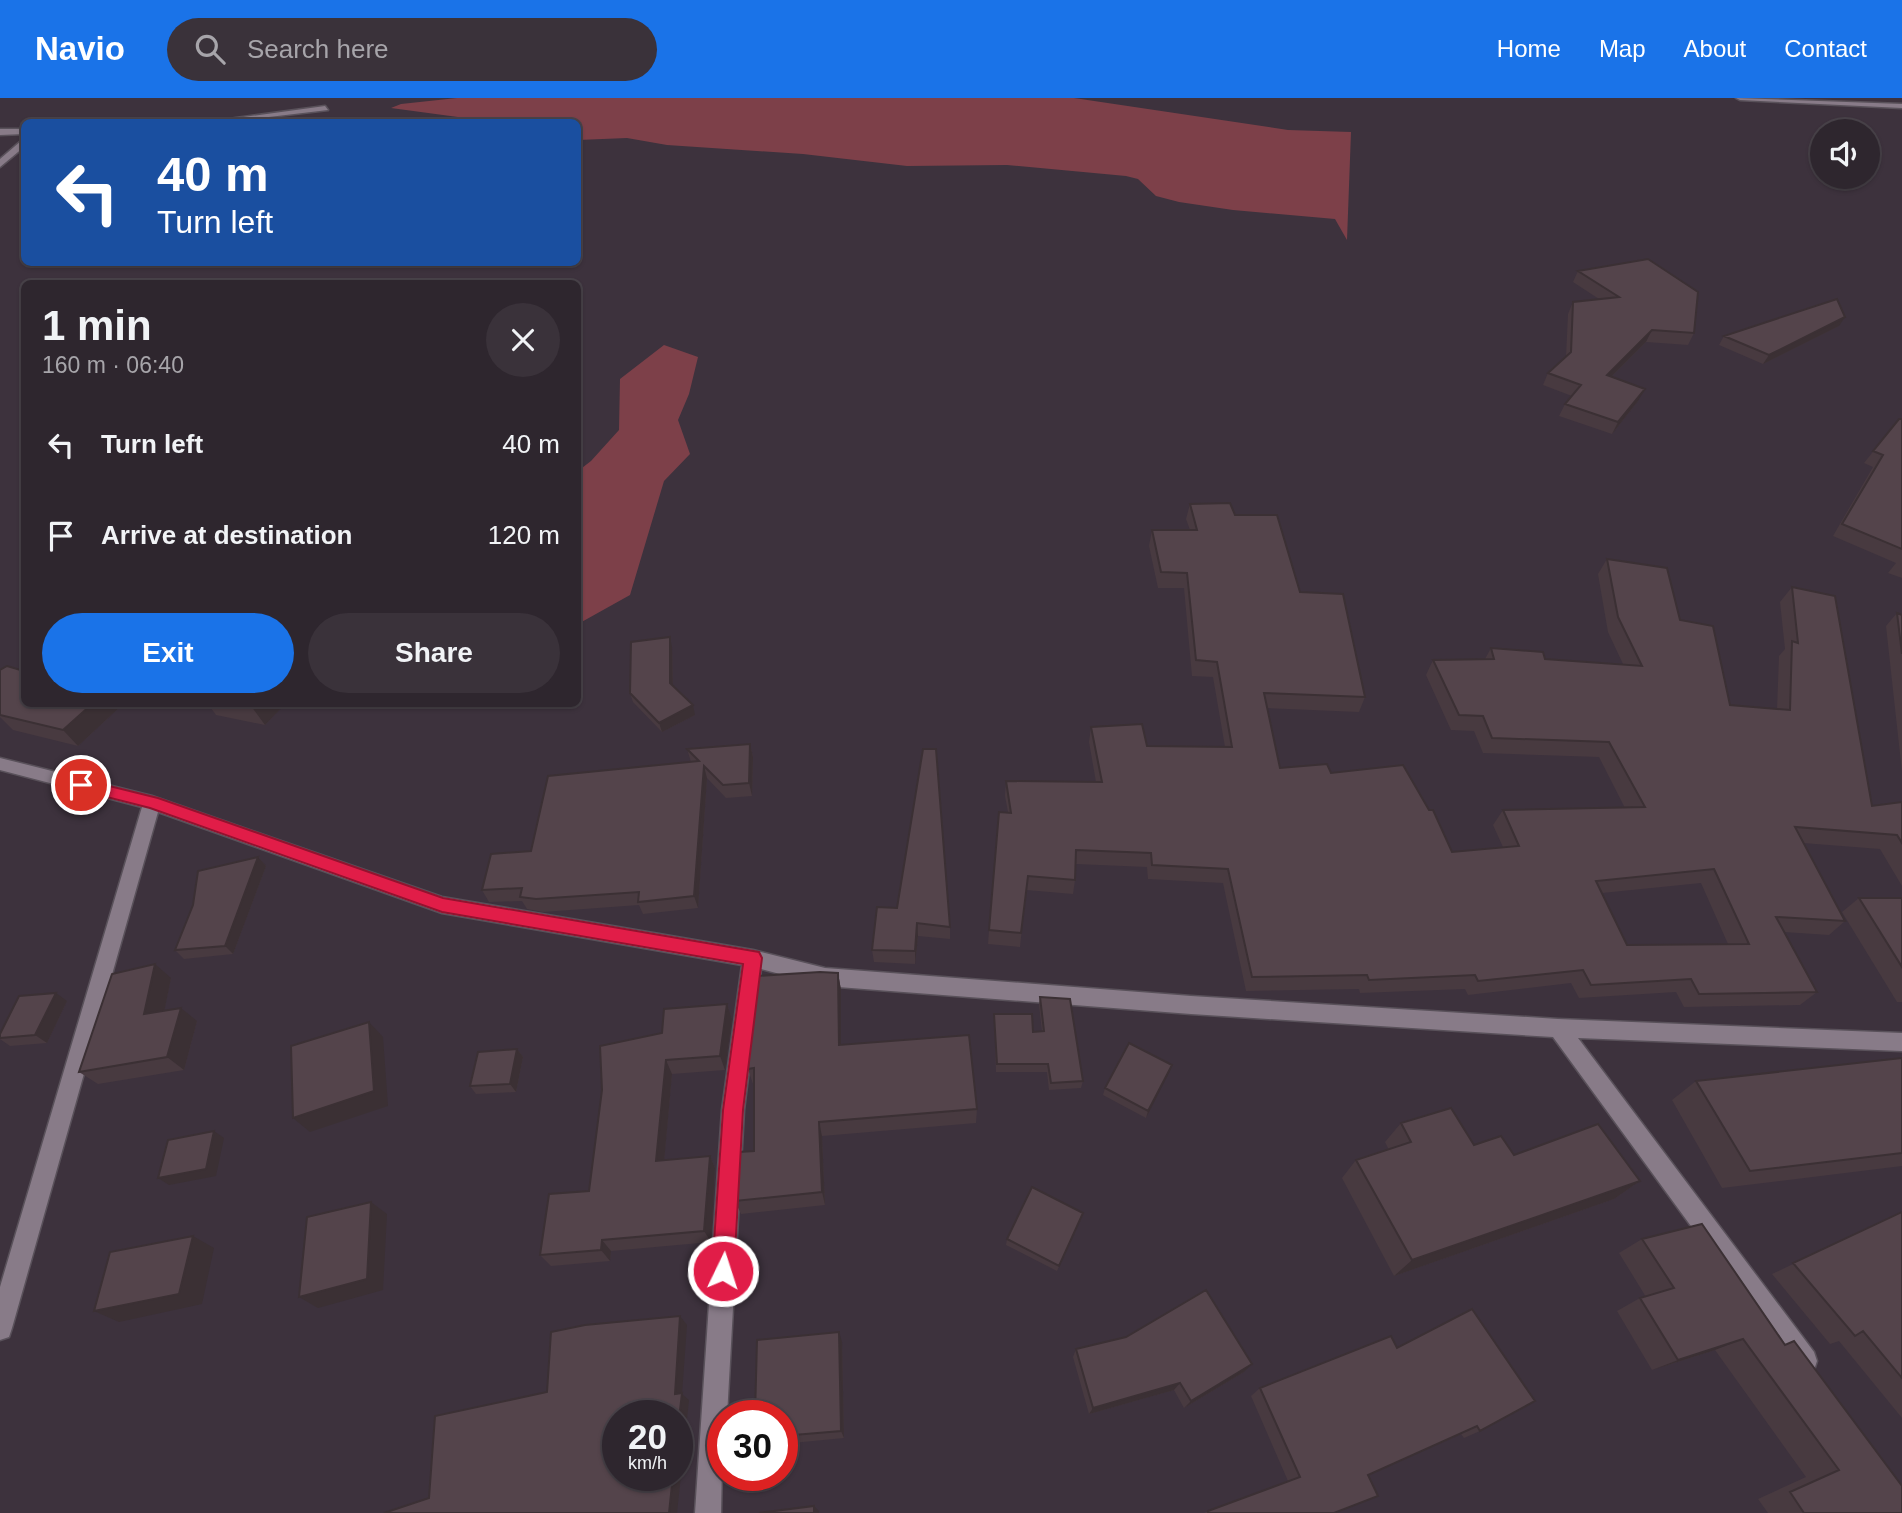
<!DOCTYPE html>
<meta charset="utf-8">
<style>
body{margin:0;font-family:Arial,sans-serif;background:#3a323a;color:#f1f3f6;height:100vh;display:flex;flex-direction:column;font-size:26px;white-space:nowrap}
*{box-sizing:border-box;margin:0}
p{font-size:23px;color:#a7a5aa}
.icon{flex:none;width:38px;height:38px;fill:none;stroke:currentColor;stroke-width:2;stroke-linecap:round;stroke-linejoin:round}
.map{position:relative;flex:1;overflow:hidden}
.drawer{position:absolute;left:21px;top:182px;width:560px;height:427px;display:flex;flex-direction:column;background:#2e262e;border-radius:10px;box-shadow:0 2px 5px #0004,0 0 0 2px #49434a}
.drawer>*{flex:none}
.hud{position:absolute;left:21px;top:21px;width:560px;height:147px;border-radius:10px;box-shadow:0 2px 5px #0004,0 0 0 2px #49434a;background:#1a4fa0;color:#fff;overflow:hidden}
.tools{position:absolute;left:1810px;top:21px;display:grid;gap:14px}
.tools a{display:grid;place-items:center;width:70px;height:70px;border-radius:50%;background:#2e262e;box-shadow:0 2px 5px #0004,0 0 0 2px #49434a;font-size:35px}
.speed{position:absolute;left:602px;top:1302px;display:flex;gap:14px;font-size:35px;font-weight:700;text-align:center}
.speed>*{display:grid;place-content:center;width:91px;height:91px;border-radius:50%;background:#2e262e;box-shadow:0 2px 5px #0004,0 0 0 2px #49434a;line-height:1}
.speed small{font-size:18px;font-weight:400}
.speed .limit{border:10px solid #d22;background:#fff;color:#111}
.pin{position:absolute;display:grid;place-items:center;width:60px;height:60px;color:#fff;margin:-30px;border:4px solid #fff;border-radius:50%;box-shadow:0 2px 7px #0007}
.me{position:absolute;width:77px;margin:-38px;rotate:4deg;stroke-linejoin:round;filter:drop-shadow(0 0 5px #0008)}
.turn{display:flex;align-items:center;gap:24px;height:147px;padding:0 21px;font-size:32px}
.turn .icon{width:91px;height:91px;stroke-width:2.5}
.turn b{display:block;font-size:49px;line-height:60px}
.round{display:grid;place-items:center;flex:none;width:74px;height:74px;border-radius:37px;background:#3a323a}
.head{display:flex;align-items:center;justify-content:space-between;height:119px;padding:0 21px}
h1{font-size:42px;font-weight:700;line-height:52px}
.action{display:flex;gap:14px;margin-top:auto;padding:14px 21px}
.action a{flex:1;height:80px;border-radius:42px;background:#1a73e8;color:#fff;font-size:28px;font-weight:700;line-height:80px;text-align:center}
.action a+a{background:#3a323a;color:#f1f3f6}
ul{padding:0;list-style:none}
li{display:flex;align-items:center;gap:21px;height:91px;padding:0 21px}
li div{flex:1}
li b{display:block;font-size:26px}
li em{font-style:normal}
header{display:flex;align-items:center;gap:42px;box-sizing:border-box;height:98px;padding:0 35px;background:#1a73e8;color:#fff}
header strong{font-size:33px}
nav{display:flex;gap:38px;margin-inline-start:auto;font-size:24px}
.search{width:490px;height:63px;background:#3a323a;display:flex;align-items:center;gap:18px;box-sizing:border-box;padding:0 24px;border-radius:38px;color:#a7a5aa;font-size:26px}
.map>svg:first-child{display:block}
.green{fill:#7d4049}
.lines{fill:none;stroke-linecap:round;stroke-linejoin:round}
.minor-casing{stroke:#59515a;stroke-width:3}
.minor{fill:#887b88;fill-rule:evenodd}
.wall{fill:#483a40;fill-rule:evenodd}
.shaded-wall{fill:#3b3034}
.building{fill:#54444b;stroke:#3b3034;stroke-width:2;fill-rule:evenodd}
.route{fill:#e11d48;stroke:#92132f;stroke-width:2}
</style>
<header>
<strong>Navio</strong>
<div class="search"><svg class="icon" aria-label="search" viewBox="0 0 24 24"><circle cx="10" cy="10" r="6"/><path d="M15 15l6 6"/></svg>Search here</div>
<nav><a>Home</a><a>Map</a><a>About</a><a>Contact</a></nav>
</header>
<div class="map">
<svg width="1902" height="1415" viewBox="0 0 1902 1415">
<rect width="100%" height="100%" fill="#3d323d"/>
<path class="green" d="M457,0H1074L1288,32L1351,34L1347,142L1335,121L1233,112L1179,104L1156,98L1138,81L1126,78L1007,67L907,68L803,56L667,47L627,40L578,42V24H495L391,10L401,6Z
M664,247L698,259L689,296L678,322L690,356L664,383L630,497L578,526V373L591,363L619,332L620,281Z"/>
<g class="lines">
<g class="minor-casing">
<path id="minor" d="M1736,0L1902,6V10L1740,2Z
M325,8L328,12L227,24H207Z
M0,31H24V36L0,37Z
M21,43H24V49L0,69V61Z
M0,660L152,698L442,799L753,852L825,870L1191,898L1558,921L1902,935V953L1578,940L1814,1254L1817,1263L1814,1272L1805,1275L1796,1272L1553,939L1191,916L825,888L761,871L744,1012L727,1318H723L721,1415H695L722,1012L742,867L442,815L158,714L12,1230L9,1239L0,1242V1189L142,709L0,672Z"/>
</g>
<use href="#minor" class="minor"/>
</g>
<path class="wall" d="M1578,173L1694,235L1688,247L1646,244L1611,279L1638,303L1612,336L1559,318L1565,306L1572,298L1543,287L1548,275L1566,259L1568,216L1573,204L1599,201L1573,184Z
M1839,228L1763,266L1719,247L1724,238Z
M1899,321H1902V480L1888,475L1896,465L1833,438L1873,369L1864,365Z
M1190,406L1235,417L1300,494L1365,599L1359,614L1267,610L1280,670L1331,675L1452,754L1503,749L1493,727L1503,712L1625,710L1599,659L1483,655L1474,633L1451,632L1426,577L1433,562L1485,561L1491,550L1545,561L1623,566L1608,534L1598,476L1607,461L1680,522L1730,607L1777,611L1779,558L1785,551L1780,504L1792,489L1872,708L1902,704V788L1880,751L1803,745L1845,823L1829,837L1784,834L1817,894L1800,907L1684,909L1676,894L1579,900L1571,885L1468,897L1465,891L1360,895L1359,891L1246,893L1223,785L1148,781L1147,769L1076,766L1075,782L1073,796L1026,792L1020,849L988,846L989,832L1008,714L1005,698L1006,683L1096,684L1089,644L1091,629L1147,648L1225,649L1213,579L1192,578L1184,490H1158L1149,448L1152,432H1190L1186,421ZM1701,785L1728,846L1627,847L1602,795Z
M1897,515L1902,517V674L1886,528Z
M672,549L673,587L695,617L662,634L633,604L630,595Z
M0,572L24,606H119L121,608L78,648L13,632L0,619Z
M208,606H285L265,627L216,617Z
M750,646L753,659L752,698L726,700L707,680L698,810L643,816L639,807L543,814L527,811L522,803L489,804L482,792L691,664L687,651Z
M258,759L266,768L233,856L184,861L175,852L193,807Z
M1859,800H1902V904H1897L1842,814Z
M877,809L950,829V841L918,838L915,866L874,864L872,852Z
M838,875L841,892V947L977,1011L976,1025L822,1038L825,1107L741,1116L735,1103L754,1053V986H753L748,971L749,960L747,954Z
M171,880L164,913L197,923L184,972L98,986L79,974Z
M1040,899L1083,983L1081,990L1049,992L1047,974H996L994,916L1033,934L1042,933L1039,907Z
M67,903L47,945L10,948L0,941V936Z
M727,906L732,921L725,972L672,976L664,1062L710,1058L715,1070L711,1144L611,1153L610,1163L551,1168L540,1157L589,1093L662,935Z
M517,951L523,959L516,994L476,996L470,988Z
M1902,960V1068L1722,1090L1672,1002L1696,983Z
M1172,967L1146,1020L1103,997L1105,990Z
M1401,1025L1474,1047L1514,1057L1640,1083L1614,1101L1394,1178L1342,1080L1356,1062L1389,1052L1385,1044Z
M1902,1114V1320L1839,1243L1830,1246L1772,1176Z
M1081,1121L1057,1173L1006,1147L1007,1141Z
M1702,1126L1902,1415H1768L1758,1401L1806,1379L1715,1252L1652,1272L1617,1213L1640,1200L1646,1199L1619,1155L1642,1141Z
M1472,1211L1480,1333L1464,1340L1461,1336L1368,1377L1334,1415H1204L1288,1383L1251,1298L1260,1290L1397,1250Z
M842,1244L844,1340L782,1346V1318Z
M1076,1251L1244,1274L1184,1310L1174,1292L1089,1316L1073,1259Z"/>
<path class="shaded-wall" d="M1845,219L1839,228L1763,266L1769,257Z
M1652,232L1646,244L1601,289L1607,277Z
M1645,291L1638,303L1612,336L1618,324Z
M670,539L672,549L673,594L670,585Z
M92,606H119L121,608L78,648L63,632Z
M254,606H285L265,627L251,608Z
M693,607L695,617L662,634L659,625Z
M750,646L753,659L752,698L749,685Z
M704,668L707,680L698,810L694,798Z
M258,759L266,768L233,856L225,848Z
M917,825L918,838L915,866V853Z
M155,866L171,880L161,929L144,916Z
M838,875L841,892V962L839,947Z
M56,895L67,903L47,945L35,937Z
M727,906L732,921L725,972L720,958Z
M181,910L197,923L184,972L167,959Z
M369,924L383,939L388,1008L310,1034L293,1020Z
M517,951L523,959L516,994L510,986Z
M666,962L672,976L663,1075L656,1063Z
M1172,967L1169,975L1146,1020L1148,1013Z
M819,1024L822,1038L825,1107L822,1094Z
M214,1033L224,1040L216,1078L169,1087L158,1080Z
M710,1058L715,1070L711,1144L704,1133Z
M1640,1083L1614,1101L1394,1178L1412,1162Z
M371,1104L387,1116L383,1192L318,1210L299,1199Z
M193,1138L214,1150L202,1206L119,1224L94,1213Z
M602,1142L611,1153L610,1163L601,1152Z
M680,1218L687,1227L682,1296L689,1302L677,1415H669L673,1377H677V1338L675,1296Z
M839,1234L842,1244L844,1340L841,1333Z
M1743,1241L1715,1252L1652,1272L1678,1262Z
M1252,1266L1244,1274L1184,1310L1191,1303Z
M1180,1285L1174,1292L1089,1316L1093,1310Z
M814,1408L819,1413V1415H814Z"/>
<path class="building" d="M1648,161L1698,194L1694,235L1652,232L1607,277L1645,291L1618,324L1565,306L1581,287L1548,275L1571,254L1573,204L1619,199L1578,173Z
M1837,201L1845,219L1769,257L1724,238Z
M1899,321H1902V451L1842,426L1883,357L1873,353Z
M1230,405L1235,417H1277L1300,494L1343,496L1365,599L1264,595L1280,670L1327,666L1331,675L1403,667L1429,712H1433L1452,754L1519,748L1503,712L1645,709L1609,644L1492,640L1483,618L1459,617L1433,562L1494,561L1491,550L1543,554L1545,561L1642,568L1618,519L1607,461L1667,470L1680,522L1713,528L1730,607L1790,612L1792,543L1798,545L1792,489L1835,498L1872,708L1902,704V745L1897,737L1795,729L1845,823L1776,819L1817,894L1699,896L1691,881L1591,887L1583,872L1478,883L1475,877L1369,882L1367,877L1252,879L1228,771L1152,767L1151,755L1076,752L1075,782L1028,778L1021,835L989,832L999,714L1011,715L1006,683L1102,684L1091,629L1142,626L1147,648L1232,649L1217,564L1196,562L1187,475L1161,474L1152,432H1197L1190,406ZM1714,771L1749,846L1627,847L1596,783Z
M1897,515L1902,517V556Z
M670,539V585L693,607L659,625L630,595L631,544Z
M7,568L24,573V606H92L63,632L0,617V572Z
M239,606H254L251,608Z
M750,646L749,685L723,687L704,668L694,798L638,804L639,794L536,801L520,799L522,790L482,792L491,756L531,753L548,678L699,663L687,651Z
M923,651H936L950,829L917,825L915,853L872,852L877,809L897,810Z
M258,759L225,848L175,852L193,807L198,773Z
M1859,800H1902V869Z
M155,866L144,916L181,910L167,959L79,974L112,876Z
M820,874L838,875L839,947L969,937L977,1011L819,1024L822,1094L735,1103L738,1054L754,1053V970L748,971L749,954H747L756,878Z
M56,895L35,937L0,940V936L19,898Z
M1040,899L1070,901L1083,983L1051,985L1048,966H997L994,916H1032L1033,934L1044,933Z
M727,906L720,958L666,962L656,1063L710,1058L704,1133L602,1142L601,1152L540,1157L549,1096L589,1093L602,992L600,948L662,935L664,911Z
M369,924L374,993L293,1020L291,948Z
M1129,945L1172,967L1148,1013L1105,990Z
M517,951L510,986L470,988L478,954Z
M1902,960V1055L1750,1073L1696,983Z
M1451,1010L1474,1047L1501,1038L1514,1057L1598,1026L1640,1083L1412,1162L1356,1062L1411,1044L1401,1025Z
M214,1033L206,1071L158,1080L168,1042Z
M1032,1089L1083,1115L1059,1168L1007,1141Z
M371,1104L367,1181L299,1199L307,1119Z
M1902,1114V1280L1863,1233L1855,1238L1793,1165Z
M1702,1126L1785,1247L1794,1243L1902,1388V1415H1804L1790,1394L1839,1372L1743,1241L1678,1262L1640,1200L1674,1190L1642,1141Z
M193,1138L179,1196L94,1213L110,1154Z
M1206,1192L1252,1266L1191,1303L1180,1285L1093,1310L1076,1251L1126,1239Z
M1472,1211L1535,1303L1480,1333L1477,1328L1368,1377L1378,1398L1334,1415H1208V1413L1300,1379L1260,1290L1391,1238L1397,1250Z
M680,1218L675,1296L682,1295L677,1338V1318H618V1377H673L669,1415H384L429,1400L435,1318L547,1294L551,1234L585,1227Z
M839,1234L841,1333L782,1338V1318H755L757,1242Z
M814,1408V1415H759Z"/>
<path class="route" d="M81,681L158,700L443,800L759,854L762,860L743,1012L734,1173L731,1181L723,1184L715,1181L712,1173L723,1012L743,866L442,814L150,710L75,691L73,687Z"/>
</svg>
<div class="tools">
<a><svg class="icon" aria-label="sound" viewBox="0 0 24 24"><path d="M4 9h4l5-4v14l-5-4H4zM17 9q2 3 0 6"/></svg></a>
</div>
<div class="speed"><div>20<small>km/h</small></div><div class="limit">30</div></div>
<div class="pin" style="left:81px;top:687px;background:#d93025"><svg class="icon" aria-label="arrive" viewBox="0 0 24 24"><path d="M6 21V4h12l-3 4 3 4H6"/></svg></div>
<svg class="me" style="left:723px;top:1173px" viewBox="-20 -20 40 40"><circle r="17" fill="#e11d48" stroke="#fff" stroke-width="3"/><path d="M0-11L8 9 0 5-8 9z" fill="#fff"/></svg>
<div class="hud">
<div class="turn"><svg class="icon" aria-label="left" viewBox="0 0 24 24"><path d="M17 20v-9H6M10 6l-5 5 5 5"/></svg><div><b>40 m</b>Turn left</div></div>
</div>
<section class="drawer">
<div class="head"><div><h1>1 min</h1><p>160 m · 06:40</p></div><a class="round"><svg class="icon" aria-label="close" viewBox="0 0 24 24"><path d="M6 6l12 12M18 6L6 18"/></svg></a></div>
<ul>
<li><svg class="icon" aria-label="left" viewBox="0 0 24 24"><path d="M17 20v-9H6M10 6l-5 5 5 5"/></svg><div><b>Turn left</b></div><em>40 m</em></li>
<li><svg class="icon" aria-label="arrive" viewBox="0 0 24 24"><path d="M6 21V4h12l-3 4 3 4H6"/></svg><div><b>Arrive at destination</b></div><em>120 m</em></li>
</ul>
<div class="action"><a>Exit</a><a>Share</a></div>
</section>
</div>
